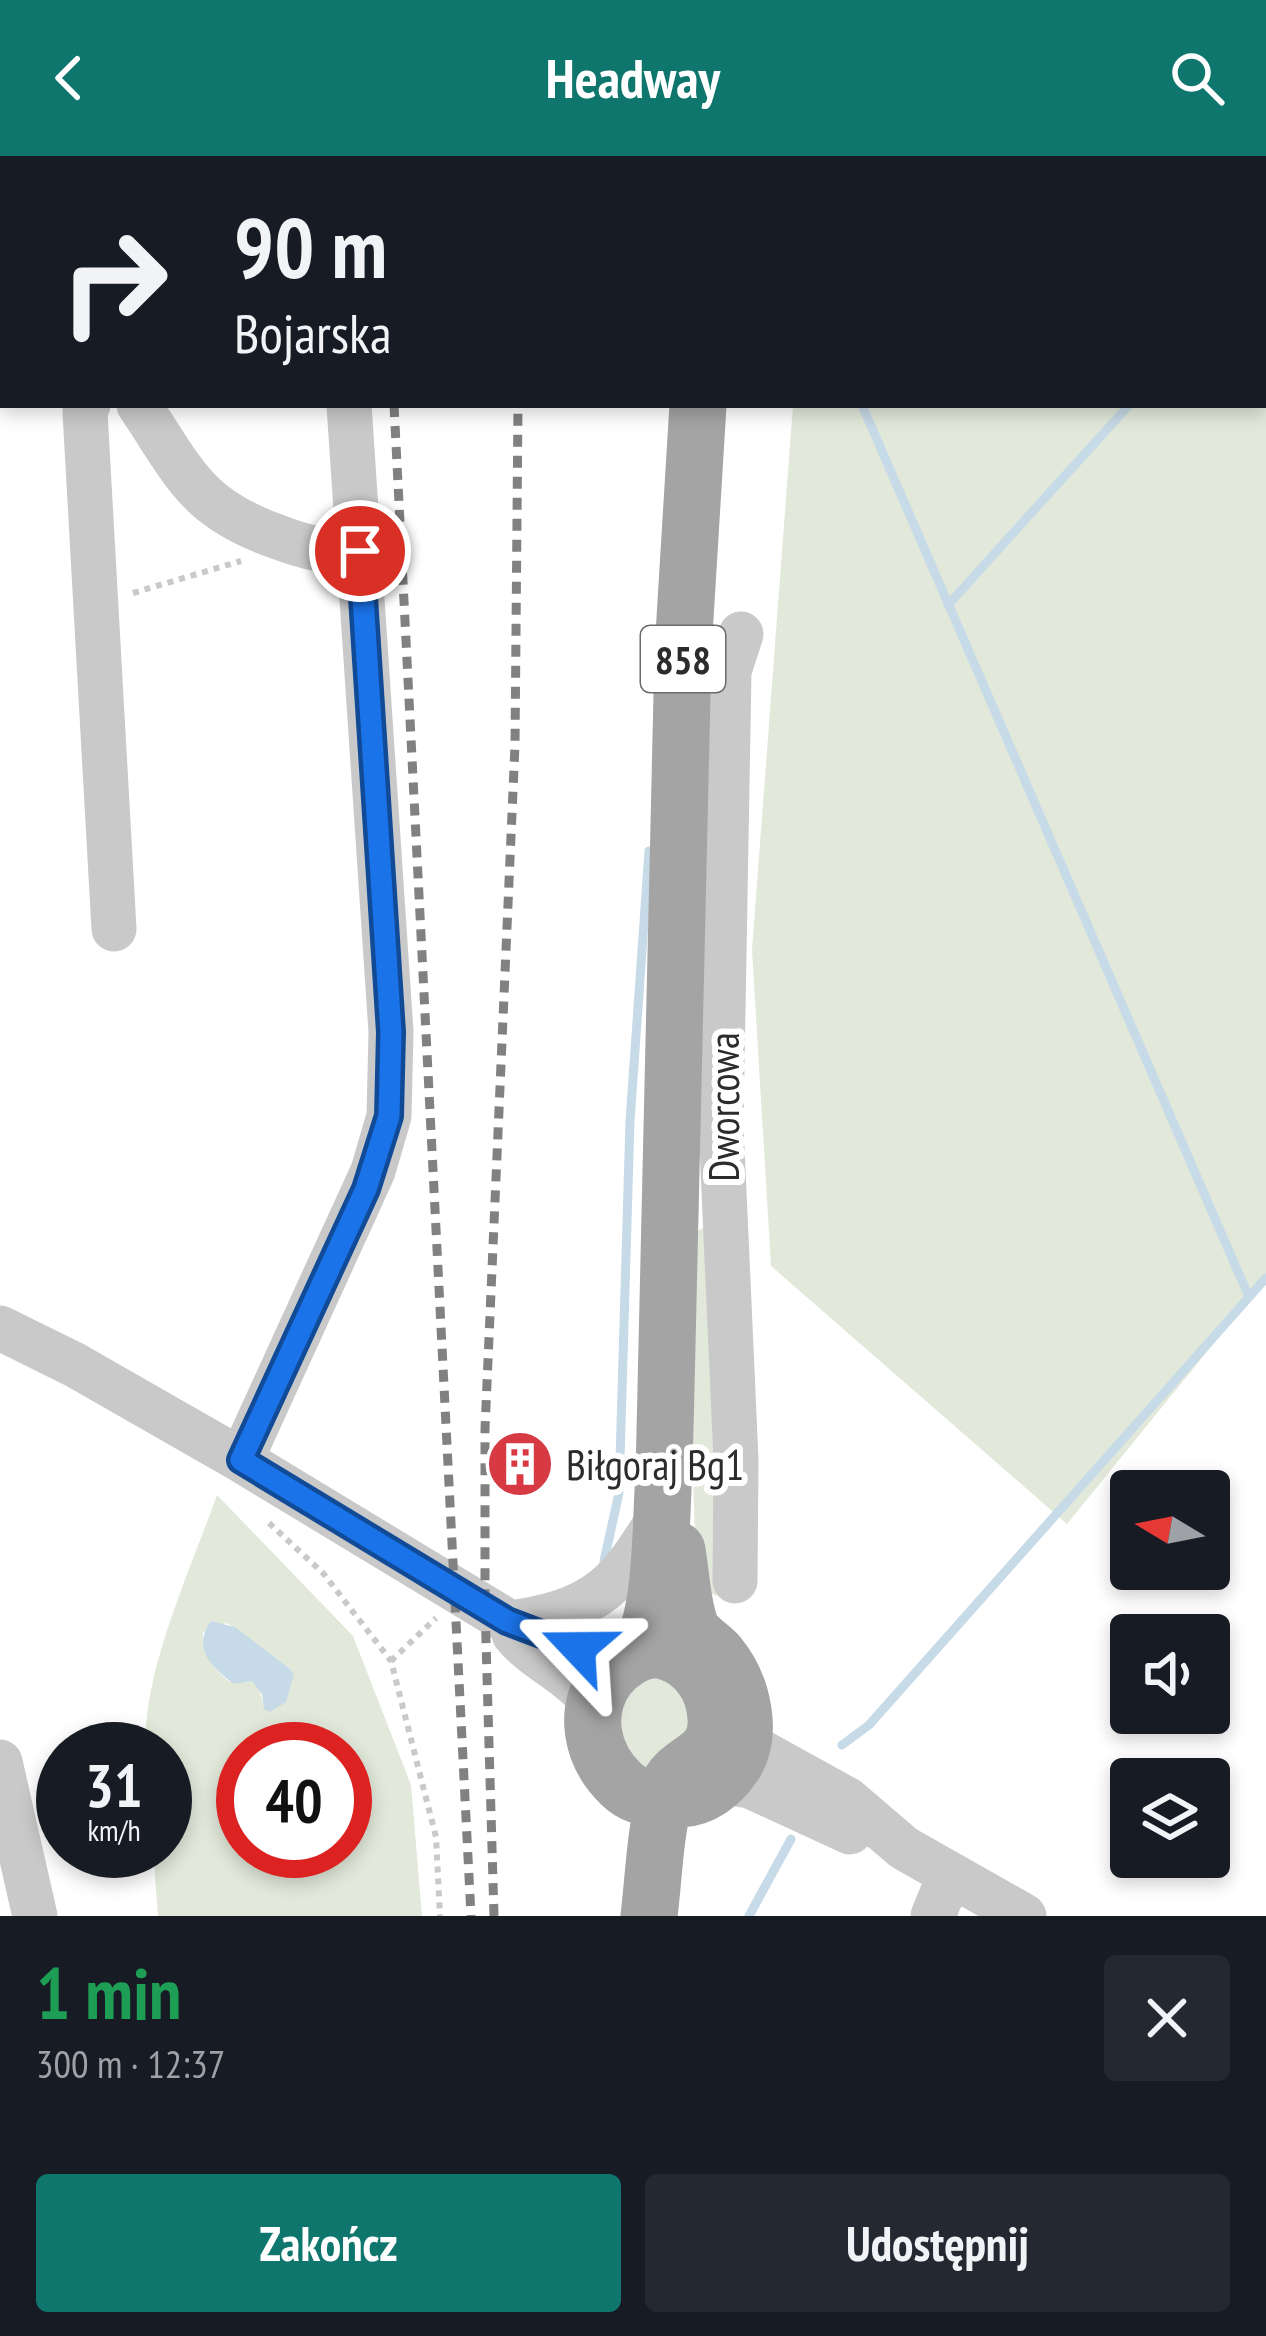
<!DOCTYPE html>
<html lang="pl">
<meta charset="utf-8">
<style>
body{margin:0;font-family:"PT Sans Narrow",sans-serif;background:#242831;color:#f1f3f6;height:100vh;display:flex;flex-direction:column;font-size:45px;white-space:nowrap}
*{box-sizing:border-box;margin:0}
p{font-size:39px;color:#9ea1a6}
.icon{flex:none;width:66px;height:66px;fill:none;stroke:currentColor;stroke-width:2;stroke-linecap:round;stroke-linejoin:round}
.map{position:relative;height:1760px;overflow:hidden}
.details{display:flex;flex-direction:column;background:#171b24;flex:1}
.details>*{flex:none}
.banner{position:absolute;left:0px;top:0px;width:1266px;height:252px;box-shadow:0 6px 18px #0003;background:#171b24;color:#f1f3f6;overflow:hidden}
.needle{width:78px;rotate:280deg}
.controls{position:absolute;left:1110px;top:1314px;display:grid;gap:24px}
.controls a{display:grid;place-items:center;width:120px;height:120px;border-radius:12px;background:#171b24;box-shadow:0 6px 18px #0003;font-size:60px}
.speed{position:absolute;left:36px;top:1566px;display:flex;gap:24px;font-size:60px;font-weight:700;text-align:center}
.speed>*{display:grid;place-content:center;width:156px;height:156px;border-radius:50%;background:#171b24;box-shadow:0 6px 18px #0003;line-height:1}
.speed small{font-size:30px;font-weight:400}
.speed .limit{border:18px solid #d22;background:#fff;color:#111}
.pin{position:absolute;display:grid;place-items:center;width:102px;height:102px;color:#fff;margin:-51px;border:6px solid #fff;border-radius:50%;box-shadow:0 3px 12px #0007}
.me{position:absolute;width:132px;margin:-66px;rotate:293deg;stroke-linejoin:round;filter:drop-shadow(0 0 9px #0008)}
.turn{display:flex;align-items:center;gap:42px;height:252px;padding:0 36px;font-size:54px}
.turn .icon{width:156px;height:156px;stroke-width:2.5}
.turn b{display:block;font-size:84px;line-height:102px}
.round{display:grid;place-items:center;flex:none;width:126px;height:126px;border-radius:12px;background:#242831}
.headline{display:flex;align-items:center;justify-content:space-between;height:204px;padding:0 36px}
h1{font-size:72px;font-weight:700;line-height:90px;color:#1e9e55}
.action{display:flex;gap:24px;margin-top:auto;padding:24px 36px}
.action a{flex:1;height:138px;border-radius:12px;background:#0f766e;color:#fff;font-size:48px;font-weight:700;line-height:138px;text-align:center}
.action a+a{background:#242831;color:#f1f3f6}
header{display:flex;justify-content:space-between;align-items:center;height:156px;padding:0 36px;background:#0f766e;color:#fff;font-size:54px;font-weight:700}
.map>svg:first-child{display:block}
.green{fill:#e2e9da;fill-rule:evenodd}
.water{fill:#c7dae7}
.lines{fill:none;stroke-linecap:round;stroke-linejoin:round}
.stream{stroke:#c7dae7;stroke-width:9}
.path{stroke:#c9c9c9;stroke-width:6;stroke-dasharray:6 6;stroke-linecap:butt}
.minor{stroke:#c9c9c9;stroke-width:45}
.major{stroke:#a4a4a4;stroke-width:57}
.rail{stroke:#818181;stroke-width:9;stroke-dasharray:12 9;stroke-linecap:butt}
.route-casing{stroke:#114b97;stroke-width:30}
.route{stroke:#1a73e8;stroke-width:21}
.labels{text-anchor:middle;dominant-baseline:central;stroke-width:12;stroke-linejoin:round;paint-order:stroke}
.shield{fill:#fff;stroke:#6b6b6b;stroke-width:3}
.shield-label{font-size:39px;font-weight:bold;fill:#2c2c2c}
.street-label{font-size:42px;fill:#2c2c2c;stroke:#fff}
.poi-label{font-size:42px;fill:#2c2c2c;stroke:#fff;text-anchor:start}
</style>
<header><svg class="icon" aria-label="back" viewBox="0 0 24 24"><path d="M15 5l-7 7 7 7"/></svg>Headway<svg class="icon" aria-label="search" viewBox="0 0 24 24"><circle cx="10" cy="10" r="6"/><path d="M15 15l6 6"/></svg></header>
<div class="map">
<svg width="1266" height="1760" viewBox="0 0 1266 1760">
<rect width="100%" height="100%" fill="#fff"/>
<path class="green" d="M818,0H1266V1123L1067,1368L771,1110L752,794L793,249H1263V3H817Z
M706,1070L720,1364L717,1440L697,1431L693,1323L696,1076Z
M217,1339L353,1480L411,1629L422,1760H158L153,1695H165V1593H146C141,1519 192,1410 217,1339ZM227,1467L289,1512L263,1547L259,1531L252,1525L230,1526C213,1513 201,1498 203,1476ZM243,1593H345V1695H243Z
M661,1522L684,1538L692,1567L650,1616L628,1601L617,1562C627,1541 634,1523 661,1522Z"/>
<path class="water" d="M211,1465L235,1471L289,1512L294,1518L286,1546L270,1556L264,1553L262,1538L252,1525L234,1528C212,1512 191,1492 211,1465Z"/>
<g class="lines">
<path class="stream" d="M811,3L812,0
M1263,101L1266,97
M862,249L1249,1141
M948,449L1129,249
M604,1405L619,1337L630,965L649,695
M842,1589L869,1569L1266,1122
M749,1760L791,1683"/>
<path class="path" d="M133,437L241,405
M269,1367L323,1417L391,1505L436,1681L440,1760
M391,1505L436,1462"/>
<path class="minor" d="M332,0L333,3
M670,0V3
M0,96L3,98
M88,249L85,256L114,773
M139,249C185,317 195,352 278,381C307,392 329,397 360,395
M0,1172L75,1209L241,1304L507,1465L623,1506
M241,1304L373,1015L389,960L391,876L349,249
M735,1425L736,1304L721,968L729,515L741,478
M518,1466C601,1452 619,1427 661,1359
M514,1478C536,1506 579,1520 594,1552
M719,1570L725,1581L743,1586L848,1644L904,1692L1024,1760
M0,1606L35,1760
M719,1625L750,1630L850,1676
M933,1760L950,1718"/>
<path class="major" d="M728,3L729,0
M635,1499C664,1466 660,1364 664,1319L683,495L698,249
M649,1760C654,1719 655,1673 667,1633C677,1603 719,1606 716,1562C715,1547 711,1532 701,1520C691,1506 672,1494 655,1494C637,1494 619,1507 608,1520C582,1555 591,1599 621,1628C636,1643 660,1645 681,1643C702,1642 721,1628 733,1610C755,1578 742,1528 719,1500C710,1489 692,1481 689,1466C682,1444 681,1418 677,1394"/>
<path class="rail" d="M381,0V3
M508,0V3
M394,249L471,1760
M494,1760L485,1451V1273L515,589L518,249"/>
</g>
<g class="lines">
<g class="route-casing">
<path id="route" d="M360,395L391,876L389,960L366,1033L241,1304L507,1465L578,1492"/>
</g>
<use href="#route" class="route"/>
</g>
<defs>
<g id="building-disc" transform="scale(3.45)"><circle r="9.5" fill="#d73a43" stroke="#fff"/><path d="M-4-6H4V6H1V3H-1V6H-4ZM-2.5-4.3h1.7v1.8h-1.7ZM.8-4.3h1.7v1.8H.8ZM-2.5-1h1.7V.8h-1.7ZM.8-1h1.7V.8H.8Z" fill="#fff"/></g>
</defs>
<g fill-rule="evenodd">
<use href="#building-disc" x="520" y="1308"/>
</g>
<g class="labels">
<rect class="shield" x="641" y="470" width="84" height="66" rx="9"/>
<g class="shield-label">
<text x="683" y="503">858</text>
</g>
<g class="street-label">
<text transform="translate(723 951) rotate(-90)">Dworcowa</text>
</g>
<g class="poi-label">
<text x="566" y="1308">Biłgoraj Bg1</text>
</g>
</g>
</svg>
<div class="controls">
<a><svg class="needle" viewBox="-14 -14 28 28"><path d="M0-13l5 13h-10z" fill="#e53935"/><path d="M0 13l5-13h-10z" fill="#9ea1a6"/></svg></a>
<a><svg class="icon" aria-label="sound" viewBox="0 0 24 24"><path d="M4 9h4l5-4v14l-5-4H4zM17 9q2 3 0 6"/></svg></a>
<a><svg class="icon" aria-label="layers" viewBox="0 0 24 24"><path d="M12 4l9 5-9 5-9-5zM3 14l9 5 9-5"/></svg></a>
</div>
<div class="speed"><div>31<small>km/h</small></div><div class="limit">40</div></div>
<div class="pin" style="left:360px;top:395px;background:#d93025"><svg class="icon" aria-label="arrive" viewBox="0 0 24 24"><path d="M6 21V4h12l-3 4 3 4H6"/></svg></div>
<svg class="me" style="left:578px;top:1492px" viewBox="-20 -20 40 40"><path d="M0-17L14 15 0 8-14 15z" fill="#1a73e8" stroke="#fff" stroke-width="4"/></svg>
<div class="banner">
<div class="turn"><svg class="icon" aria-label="right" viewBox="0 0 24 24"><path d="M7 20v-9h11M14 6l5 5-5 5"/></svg><div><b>90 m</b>Bojarska</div></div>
</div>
</div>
<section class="details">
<div class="headline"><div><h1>1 min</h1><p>300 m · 12:37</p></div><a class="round"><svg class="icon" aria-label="close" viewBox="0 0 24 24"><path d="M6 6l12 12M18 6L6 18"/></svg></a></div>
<div class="action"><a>Zakończ</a><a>Udostępnij</a></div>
</section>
